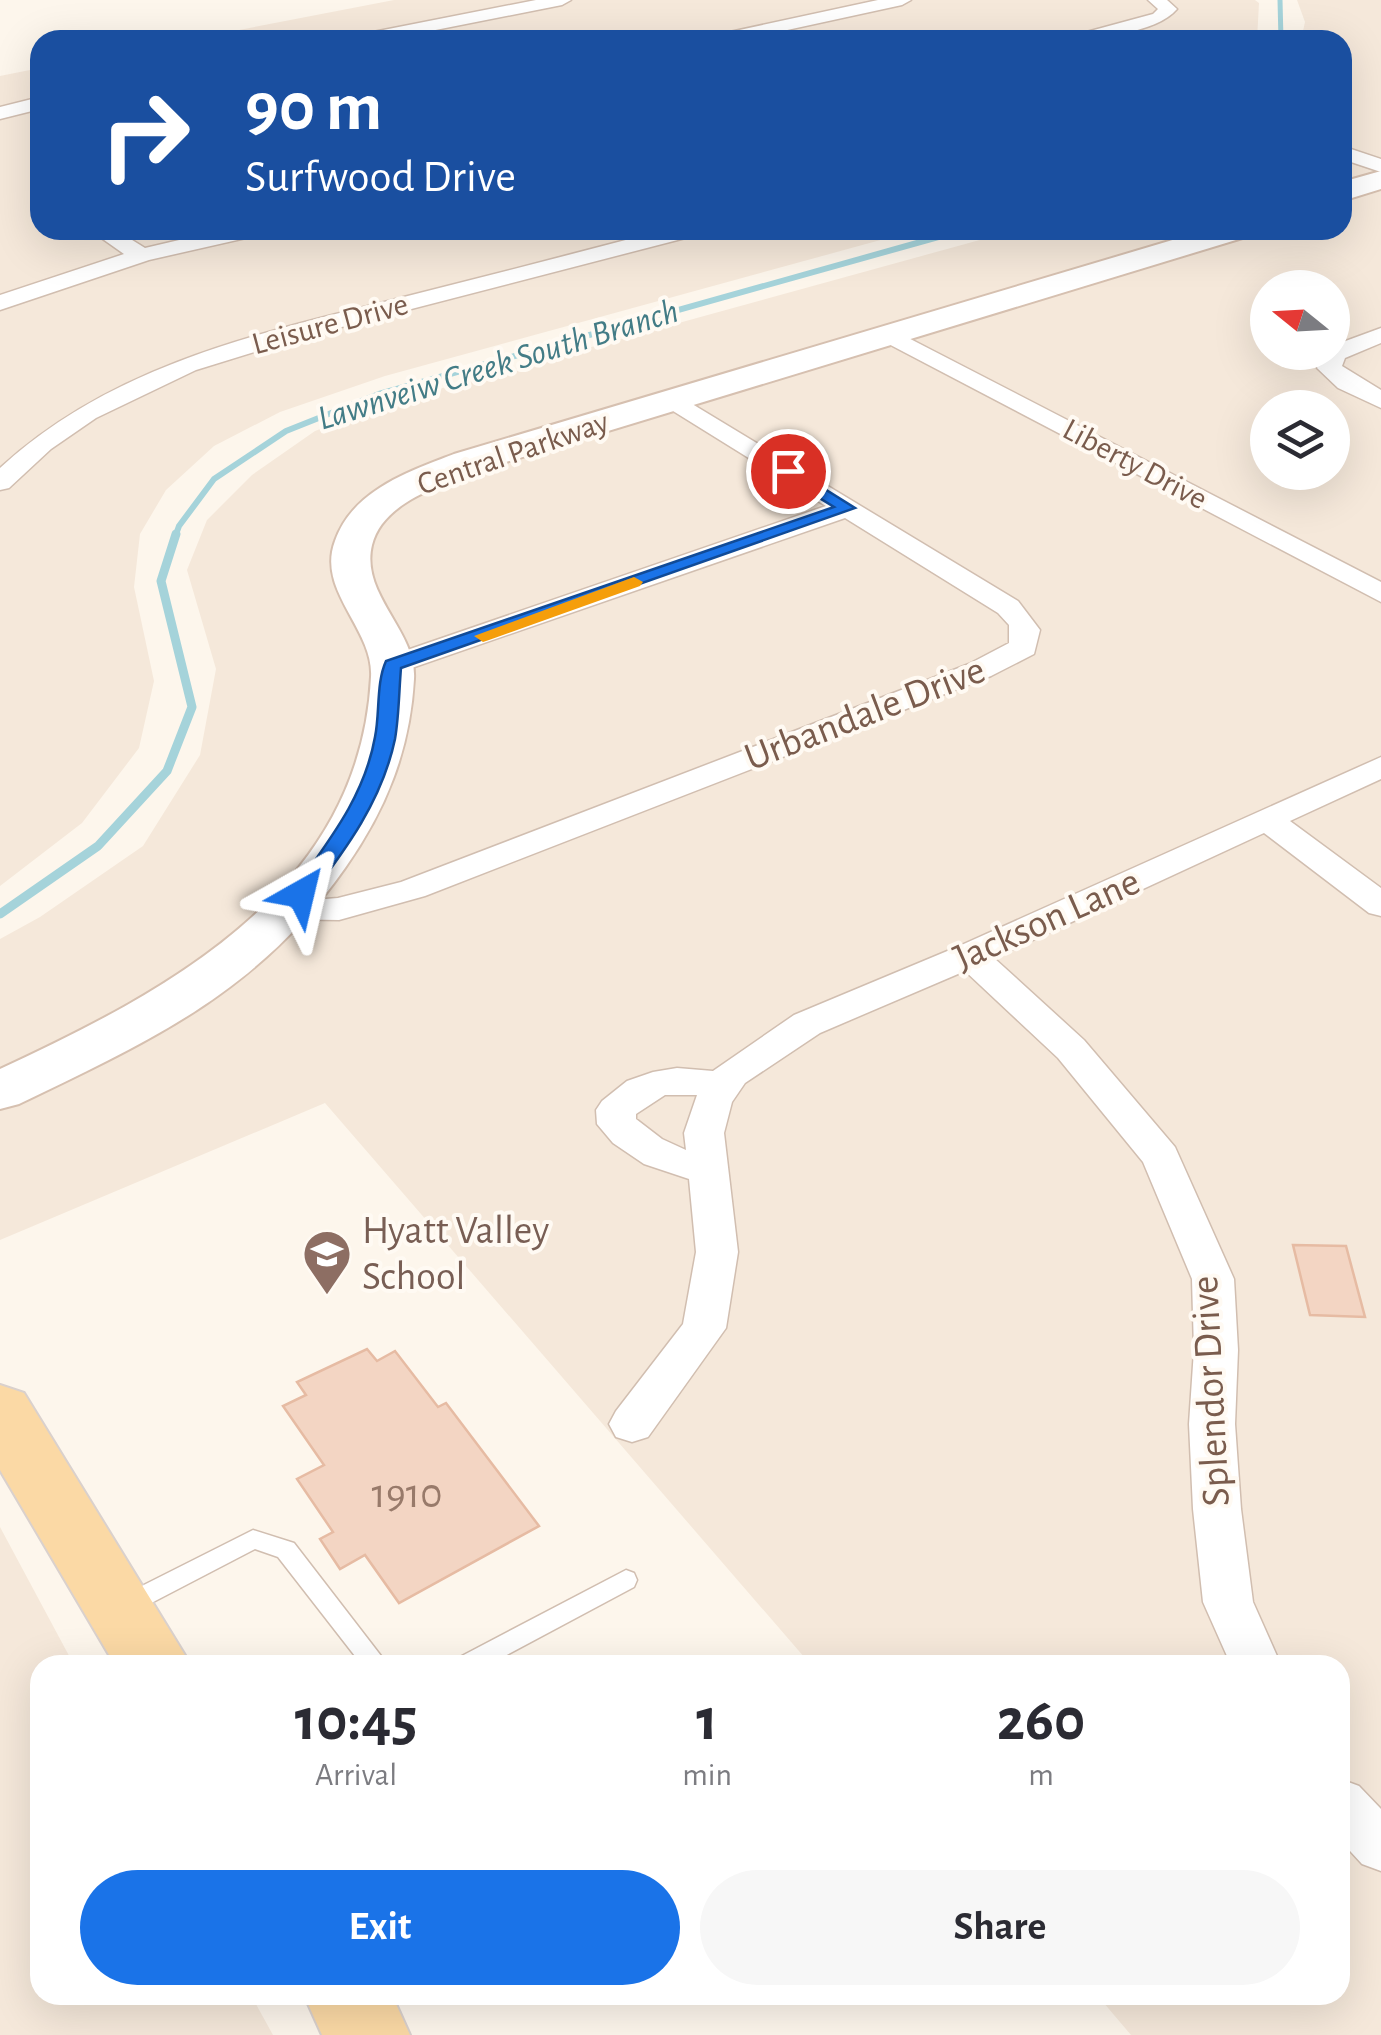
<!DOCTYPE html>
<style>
body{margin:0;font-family:"Alegreya Sans",sans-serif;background:#f7f7f7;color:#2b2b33;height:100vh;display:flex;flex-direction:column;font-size:38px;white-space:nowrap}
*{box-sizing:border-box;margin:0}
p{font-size:32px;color:#7c7c81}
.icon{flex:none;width:55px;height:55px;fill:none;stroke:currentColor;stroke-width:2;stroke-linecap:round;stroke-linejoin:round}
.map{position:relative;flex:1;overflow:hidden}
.side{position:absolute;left:30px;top:1655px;width:1320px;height:350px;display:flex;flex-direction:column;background:#fff;border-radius:30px;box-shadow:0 10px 40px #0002}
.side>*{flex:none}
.hud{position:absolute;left:30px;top:30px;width:1322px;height:210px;border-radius:30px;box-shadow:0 10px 40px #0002;background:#1a4fa0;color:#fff;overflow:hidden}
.needle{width:65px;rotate:288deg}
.fabs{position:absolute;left:1250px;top:270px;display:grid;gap:20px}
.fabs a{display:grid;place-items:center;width:100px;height:100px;border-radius:50%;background:#fff;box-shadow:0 10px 40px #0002;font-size:50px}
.pin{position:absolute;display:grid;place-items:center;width:85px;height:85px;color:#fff;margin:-42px;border:5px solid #fff;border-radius:50%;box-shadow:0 2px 10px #0007}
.me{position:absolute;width:110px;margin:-55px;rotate:37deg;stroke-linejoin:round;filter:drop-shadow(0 0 8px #0008)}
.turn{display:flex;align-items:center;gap:35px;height:210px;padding:0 50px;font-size:45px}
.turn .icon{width:130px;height:130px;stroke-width:2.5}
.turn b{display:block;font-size:70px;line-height:85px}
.eta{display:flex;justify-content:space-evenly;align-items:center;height:170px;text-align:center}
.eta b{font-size:60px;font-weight:700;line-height:70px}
.action{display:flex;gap:20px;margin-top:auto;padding:20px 50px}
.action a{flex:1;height:115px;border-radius:60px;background:#1a73e8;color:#fff;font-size:40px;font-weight:700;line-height:115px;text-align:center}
.action a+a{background:#f7f7f7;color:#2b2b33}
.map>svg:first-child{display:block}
.residential{fill:#f5e8da;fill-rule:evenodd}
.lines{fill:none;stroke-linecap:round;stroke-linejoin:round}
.stream-far2{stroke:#a5d3da;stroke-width:5}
.stream-far1{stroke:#a5d3da;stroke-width:6}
.stream{stroke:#a5d3da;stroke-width:9}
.building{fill:#f3d5c3;stroke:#e6bba3;stroke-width:2.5}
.lane-casing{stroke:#d1beb0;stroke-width:3}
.street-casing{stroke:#d1beb0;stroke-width:3}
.secondary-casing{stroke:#d6c0b0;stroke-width:4}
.primary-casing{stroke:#dad1cd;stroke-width:4}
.lane{fill:#fff;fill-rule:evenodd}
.street{fill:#fff;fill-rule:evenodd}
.secondary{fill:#fff;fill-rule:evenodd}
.primary{fill:#fbd9a5;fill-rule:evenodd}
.route{fill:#1a73e8;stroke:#114b97;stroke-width:2.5}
.slow{fill:#f59e0b}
.labels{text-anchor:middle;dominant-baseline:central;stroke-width:8;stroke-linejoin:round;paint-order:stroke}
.far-street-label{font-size:32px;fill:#7a5c4d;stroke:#fffaf3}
.far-water-label{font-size:35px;font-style:italic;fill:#437c86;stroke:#fffaf3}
.street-label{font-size:40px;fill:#7a5c4d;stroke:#fffaf3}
.education-label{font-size:40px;fill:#785e54;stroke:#fffaf3;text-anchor:start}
.near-number-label{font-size:42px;fill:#987a6a}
</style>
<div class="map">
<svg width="1381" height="2035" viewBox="0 0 1381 2035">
<rect width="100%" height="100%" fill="#fdf6ec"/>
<path class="residential" d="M394,0H1255L1259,3L1257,40H187Z
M1297,0H1381V2035H1131L1097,1995H1340V1665H811L325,1103L0,1240V939L40,917L143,846L200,755L216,669L187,570L207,520L252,475L315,431L399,400L1016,230H1342V40H1301L1305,22ZM1268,288H1332V352H1268ZM1268,408H1332V472H1268Z
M40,68V230H917L385,376L280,412L214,446L166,490L140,534L134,587L154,681L139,748L82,823L0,886V76Z
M0,1527L74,1665H40V1995H251L273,2035H0Z"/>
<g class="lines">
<path class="stream-far2" d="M1280,0L1281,40
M940,236L963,230"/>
<path class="stream-far1" d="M175,537L179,526L214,479L286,431L379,394L949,234"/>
<path class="stream" d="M0,914L98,846L167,771L192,707L161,581L176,534"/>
</g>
<path class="building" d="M1293,1245L1346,1246L1365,1317L1310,1315Z
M367,1349L377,1361L395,1351L438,1407L446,1403L539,1526L399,1603L365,1555L340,1569L320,1539L333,1532L297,1479L324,1465L283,1406L306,1395L297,1382Z"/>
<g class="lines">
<g class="lane-casing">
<path id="lane" d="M253,1530L294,1543L388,1665H362L278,1557L255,1549L134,1612L126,1615L118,1612L114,1605L118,1598Z
M626,1570L634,1573L637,1580L634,1587L488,1665H454L458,1658Z"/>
</g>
<g class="street-casing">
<path id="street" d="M536,0H571L562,5L385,40H349L358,35Z
M878,0H911L902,5L741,40H707L716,35Z
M1148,0H1167L1177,9C1156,34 1089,40 1057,40L1153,14L1158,9Z
M224,33L237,40H216L218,34Z
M40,97V109L0,119V107Z
M1342,146L1381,159V172L1342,159Z
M90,230H116L145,248L222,230H262L259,235L149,260L0,310V295L124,254Z
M664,230H700L697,235L303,337L196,370L96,418L51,449L9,488L0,490V468C110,367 251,335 392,300C483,277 573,254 664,230Z
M889,328L1381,582V602L881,340L877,335Z
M1381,328V343L1345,358L1342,366L1381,390V408L1338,388L1317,368L1323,352H1332V346Z
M674,393L1018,601L1040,630L1034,654L991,676L425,896L339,920L275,919L270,911L275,903L338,898L401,882L969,664L1009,643V625L998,613L845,518L403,671H381L377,665L381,659L826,506L665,406L661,401L665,396Z
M1381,757V779L1290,821L1381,888V916L1369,913L1264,833L994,958L1084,1040L1175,1147L1234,1279L1238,1350L1235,1424L1241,1509L1253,1602L1281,1665H1231L1203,1602L1193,1509L1189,1424L1194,1350L1192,1279L1143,1162L1058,1058L965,971L820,1033L745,1083L732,1102L724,1133L738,1252L726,1328L648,1437L632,1442L616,1437L609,1424L616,1411L683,1324L696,1252L689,1179L644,1164L613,1143L597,1124L596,1110L602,1101L627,1081L653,1072L677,1068L713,1071L794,1015L957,947ZM665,1095H697L684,1133L686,1150L662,1139L636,1119V1114Z
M1340,1779L1359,1786L1381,1809V1871L1362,1864L1340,1840Z"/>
</g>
<g class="secondary-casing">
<path id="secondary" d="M1381,171V189L1342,201V182Z
M1206,230H1253L1249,236L480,470C443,485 383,501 372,545C360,595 417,631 414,679C410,750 386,810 345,868C258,992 152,1040 19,1104L0,1109V1069C170,990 360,890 371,677C374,629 316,591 335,541C353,490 408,472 454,454Z"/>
</g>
<g class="primary-casing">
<path id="primary" d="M0,1385L24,1393L191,1665H115L0,1470Z
M304,1995H392L410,2035H322Z"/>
</g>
<use href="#lane" class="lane"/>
<use href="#street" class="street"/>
<use href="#secondary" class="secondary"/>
<use href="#primary" class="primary"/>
</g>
<path class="route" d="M788,466L855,508L401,668C399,691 399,716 395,739C382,801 346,849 309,898H294L291,894C326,844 364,799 375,737C380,713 376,683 386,661L834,507L782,475L780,471Z"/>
<path class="slow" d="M634,577L643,582L640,586L489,640L483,642L474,636Z"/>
<defs>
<g id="school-pin" transform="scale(2.5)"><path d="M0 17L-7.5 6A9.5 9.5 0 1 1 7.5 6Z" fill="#8d6e63" stroke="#fffaf3"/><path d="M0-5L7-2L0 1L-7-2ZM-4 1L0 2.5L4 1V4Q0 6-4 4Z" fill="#fff"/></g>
</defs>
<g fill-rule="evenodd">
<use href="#school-pin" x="327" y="1254"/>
</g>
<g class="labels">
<g class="far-street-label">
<text transform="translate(330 324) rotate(-15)">Leisure Drive</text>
<text transform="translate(513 453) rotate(-19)">Central Parkway</text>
<text transform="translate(1135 464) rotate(28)">Liberty Drive</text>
</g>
<g class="far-water-label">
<text transform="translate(498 365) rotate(-17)">Lawnveiw Creek South Branch</text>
</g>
<g class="street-label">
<text transform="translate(865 714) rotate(-21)">Urbandale Drive</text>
<text transform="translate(1047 920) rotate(-24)">Jackson Lane</text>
<text transform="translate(1211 1391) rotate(-93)">Splendor Drive</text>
</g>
<g class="education-label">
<text x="362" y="1231">Hyatt Valley<tspan x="362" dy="46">School</tspan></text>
</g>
<g class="near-number-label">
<text x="407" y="1494">1910</text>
</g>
</g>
</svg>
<div class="fabs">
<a><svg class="needle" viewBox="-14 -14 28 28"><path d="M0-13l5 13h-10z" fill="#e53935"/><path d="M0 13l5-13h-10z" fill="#7c7c81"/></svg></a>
<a><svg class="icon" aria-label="layers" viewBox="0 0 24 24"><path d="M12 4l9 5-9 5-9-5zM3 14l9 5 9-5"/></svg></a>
</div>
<div class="pin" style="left:788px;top:471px;background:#d93025"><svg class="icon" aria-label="arrive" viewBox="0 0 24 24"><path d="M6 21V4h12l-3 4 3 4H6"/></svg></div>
<svg class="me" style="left:301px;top:894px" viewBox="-20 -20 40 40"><path d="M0-17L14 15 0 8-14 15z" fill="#1a73e8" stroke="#fff" stroke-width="4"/></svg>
<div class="hud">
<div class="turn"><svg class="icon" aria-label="right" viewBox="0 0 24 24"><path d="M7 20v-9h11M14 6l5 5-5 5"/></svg><div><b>90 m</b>Surfwood Drive</div></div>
</div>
<section class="side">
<div class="eta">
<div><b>10:45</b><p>Arrival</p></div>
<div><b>1</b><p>min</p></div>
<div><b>260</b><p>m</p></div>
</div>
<div class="action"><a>Exit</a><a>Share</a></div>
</section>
</div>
